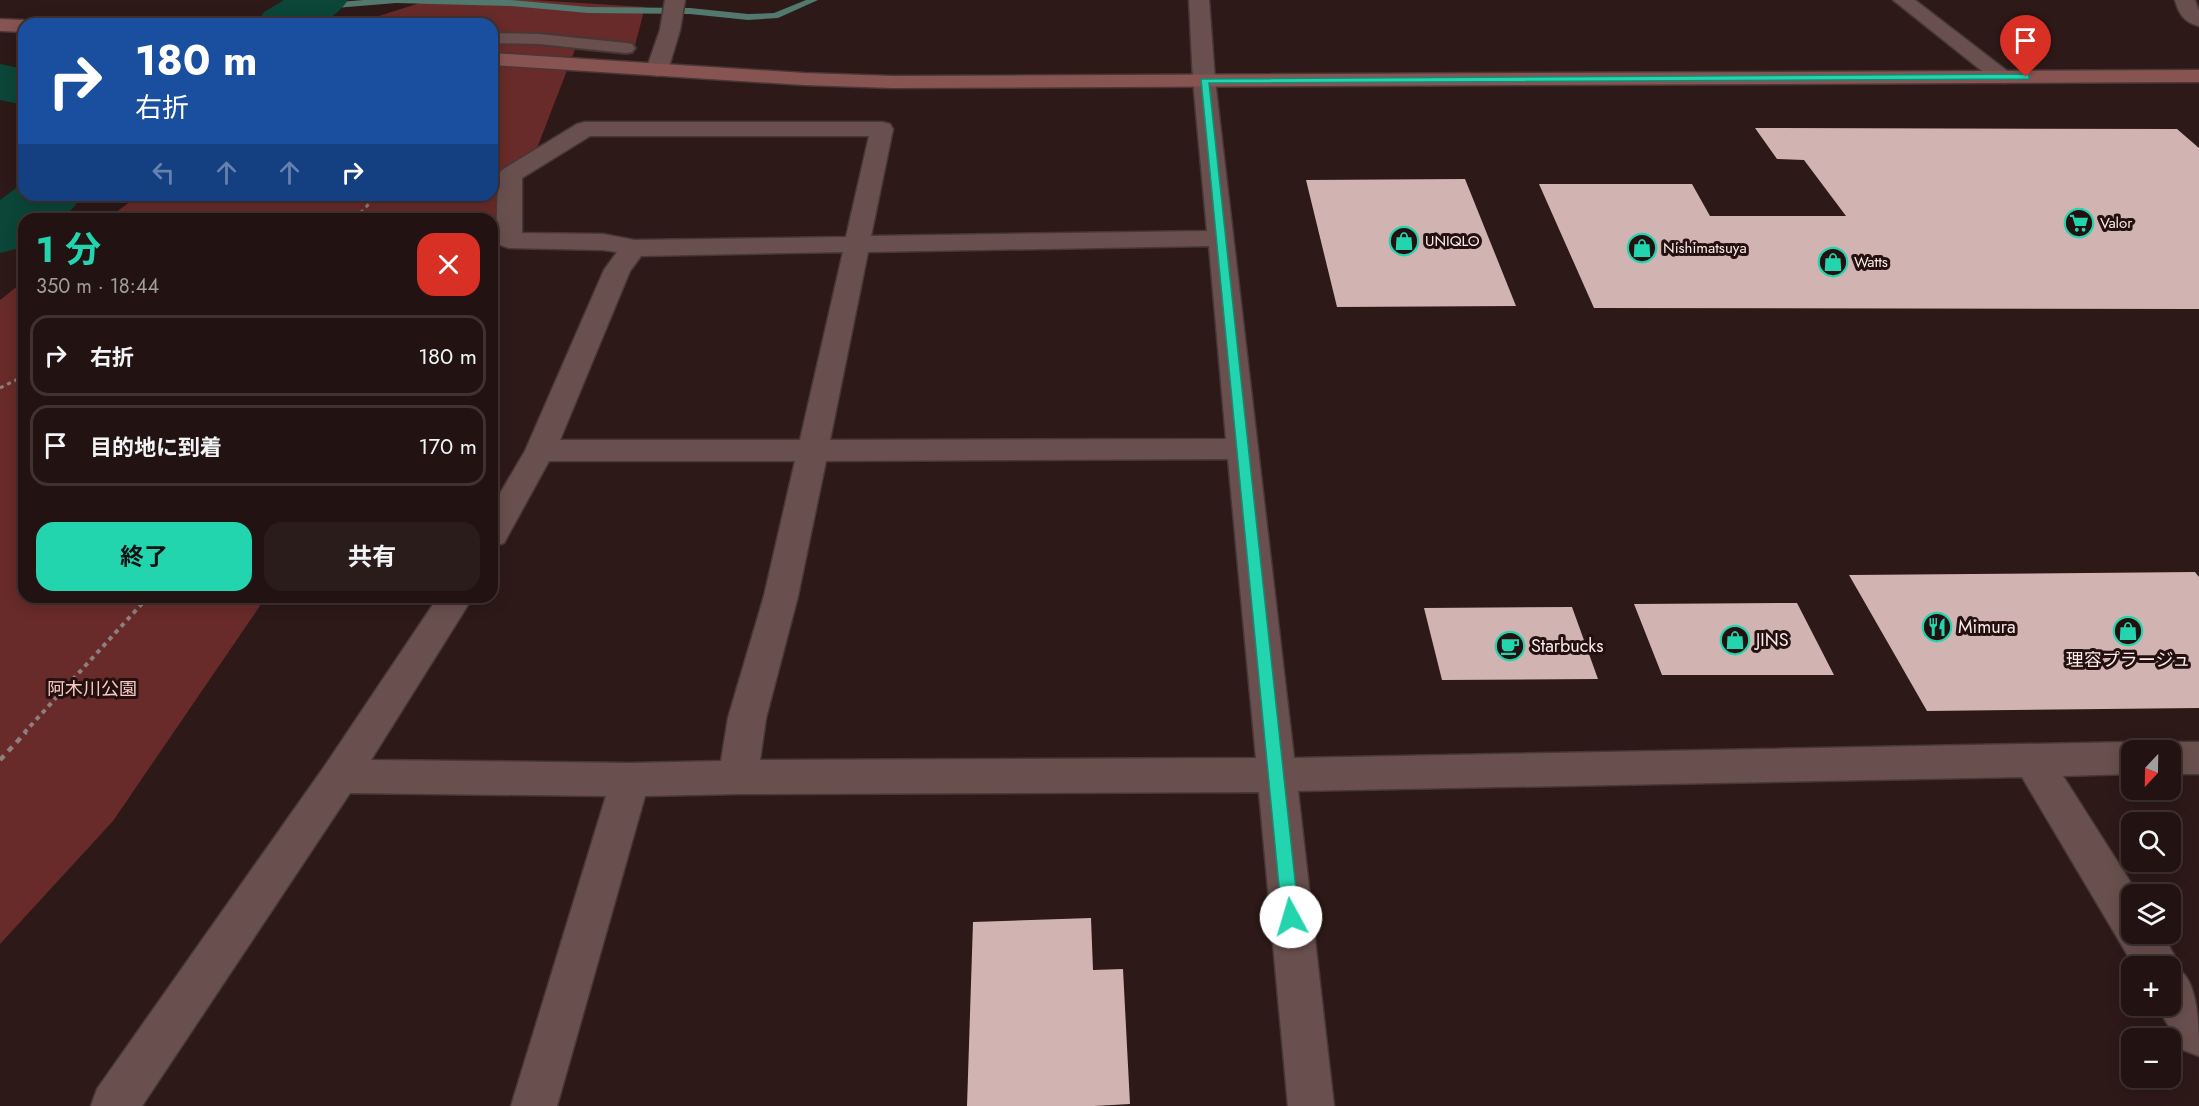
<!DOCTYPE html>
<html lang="ja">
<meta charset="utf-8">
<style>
body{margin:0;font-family:Jost,"Noto Sans JP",sans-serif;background:#2a1c1b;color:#f1f3f6;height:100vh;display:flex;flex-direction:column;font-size:22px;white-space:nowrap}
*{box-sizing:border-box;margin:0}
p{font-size:20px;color:#a29e9f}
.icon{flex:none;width:33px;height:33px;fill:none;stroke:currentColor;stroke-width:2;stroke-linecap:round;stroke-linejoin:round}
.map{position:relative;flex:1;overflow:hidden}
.details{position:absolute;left:18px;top:213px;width:480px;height:390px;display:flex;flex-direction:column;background:#221312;border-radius:18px;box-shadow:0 3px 15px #0003,0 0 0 2px #3f3232}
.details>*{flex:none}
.top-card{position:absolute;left:18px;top:18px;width:480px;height:183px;border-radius:18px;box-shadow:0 3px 15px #0003,0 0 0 2px #3f3232;background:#1a4fa0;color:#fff;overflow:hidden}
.needle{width:39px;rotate:202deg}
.tools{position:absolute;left:2121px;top:740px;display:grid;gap:12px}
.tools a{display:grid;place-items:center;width:60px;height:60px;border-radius:12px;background:#221312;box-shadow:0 3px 15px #0003,0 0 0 2px #3f3232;font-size:30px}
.pin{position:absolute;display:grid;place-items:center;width:51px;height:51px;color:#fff;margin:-62px -26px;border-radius:50% 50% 50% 0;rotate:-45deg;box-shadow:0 0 6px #0007}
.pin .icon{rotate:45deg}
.me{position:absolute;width:66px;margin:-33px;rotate:354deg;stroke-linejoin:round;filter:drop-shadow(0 0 4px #0008)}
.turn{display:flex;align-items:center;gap:21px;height:126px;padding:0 18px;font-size:27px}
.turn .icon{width:78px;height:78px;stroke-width:2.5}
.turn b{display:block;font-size:42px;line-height:51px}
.lanes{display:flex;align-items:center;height:57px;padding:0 18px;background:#0003;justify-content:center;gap:30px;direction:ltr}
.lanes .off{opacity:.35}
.round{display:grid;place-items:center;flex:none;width:63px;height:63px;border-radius:18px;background:#2a1c1b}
.summary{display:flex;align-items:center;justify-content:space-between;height:102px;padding:0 18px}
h1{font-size:36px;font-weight:700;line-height:45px;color:#23d5af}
.cta{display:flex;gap:12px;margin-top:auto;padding:12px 18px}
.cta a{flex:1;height:69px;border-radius:18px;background:#23d5af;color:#111;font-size:24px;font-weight:700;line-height:69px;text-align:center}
.cta a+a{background:#2a1c1b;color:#f1f3f6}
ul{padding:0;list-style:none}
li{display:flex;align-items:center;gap:18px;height:81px;margin:0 12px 9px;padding:0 6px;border:3px solid #3f3232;border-radius:18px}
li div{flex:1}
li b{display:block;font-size:22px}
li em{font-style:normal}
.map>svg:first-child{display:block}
.green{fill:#682b29}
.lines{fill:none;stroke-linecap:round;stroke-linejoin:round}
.stream{fill:#53786e;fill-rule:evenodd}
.river{fill:#0b4638;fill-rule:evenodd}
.building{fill:#d1b4b2}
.lane-casing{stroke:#473737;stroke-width:4}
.street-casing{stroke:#473737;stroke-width:3}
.secondary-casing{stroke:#473737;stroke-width:3}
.path-far2{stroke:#8f7e7d;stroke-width:3;stroke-dasharray:4 4;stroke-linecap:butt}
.path-far1{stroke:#8f7e7d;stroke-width:4;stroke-dasharray:4.5 4.5;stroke-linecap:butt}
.path{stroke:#8f7e7d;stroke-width:4.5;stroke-dasharray:6 6;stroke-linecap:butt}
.lane{fill:#69504e;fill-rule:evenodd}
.street{fill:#69504e;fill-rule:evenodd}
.secondary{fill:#885452;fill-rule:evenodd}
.route{fill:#23d5af;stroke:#178a72;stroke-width:1.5}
.labels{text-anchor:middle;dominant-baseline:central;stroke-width:6;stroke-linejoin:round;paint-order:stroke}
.far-poi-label{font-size:15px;fill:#fbeceb;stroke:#23100f;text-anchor:start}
.poi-label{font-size:18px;fill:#fbeceb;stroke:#23100f;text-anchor:start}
.park-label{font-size:18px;fill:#f8cac6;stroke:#23100f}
</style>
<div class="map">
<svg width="2199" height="1106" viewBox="0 0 2199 1106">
<rect width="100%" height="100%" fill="#2d1918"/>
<path class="green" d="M429,0H532L645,7L633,53L576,47L529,169L492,231V219H107L139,195H492V24H354Z
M24,281V597H266L113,821L0,944V300Z"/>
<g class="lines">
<path class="stream" d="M364,0H511L588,7L690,8L748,14L774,13L806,0H818L778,18L748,20L690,14L588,13L511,6L396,3L311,10L307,7L311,4Z"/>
<path class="river" d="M284,0H348C325,34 293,24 256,24L264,12Z
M0,64L24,69V105L0,100Z
M24,182V195H83C63,224 57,219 24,219V247L0,253V200Z"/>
</g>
<path class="building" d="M1755,128L2177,129L2199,148V309L1594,308L1539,184H1692L1710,216H1846L1804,160L1777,159Z
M1465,179L1516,306L1337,307L1306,180Z
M2195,572L2199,577V708L1927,711L1849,575Z
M1797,603L1834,675H1662L1634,604Z
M1572,607L1598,679L1442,680L1424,608Z
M1091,918L1093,970L1123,969L1130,1104L1094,1106H967L973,922Z"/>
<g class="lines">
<g class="lane-casing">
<path id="lane" d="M492,33L539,34L626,43L632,44L635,48L632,52L626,53L539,44L492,43Z"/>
</g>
<g class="street-casing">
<path id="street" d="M665,0H685L680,30L668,70L664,74L657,76L650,74L646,70L660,30Z
M1189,0H1209L1215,80L1294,758L2132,742L2145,746L2147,750H2132V774L2063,776L2138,894H2132V933H2162L2180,966L2178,969C2199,981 2199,1031 2199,1056L2183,1050L2156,1005H2170V966H2134L2022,777L1298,791L1334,1106H1288L1259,792L738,794L645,796L557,1106H511L606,796L350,793L142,1106H91L97,1089L326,764L438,597H473L371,760L630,763L721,761L728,718L764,596L795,461H549L504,543L492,547V507L525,451L604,270L617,252L603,250L509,248L500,245L496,240L498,175L502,170L577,124L585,122H882L890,124L893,129L871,236L1207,231L1193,80ZM590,136H869L846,237L634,240L603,234L522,233V178ZM1209,246L1226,439L830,440L868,252ZM843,252L800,440H560L630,271L641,256ZM1228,459L1256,758L760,760L766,718L798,596L826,461Z
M1893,0H1915L2015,77L2012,82L2004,83L1996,82Z
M2175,0H2195L2199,11V26C2184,22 2179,14 2175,0Z
M2170,742H2199V774H2170V750H2155L2157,746Z"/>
</g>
<g class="secondary-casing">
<path id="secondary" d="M0,19L24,20L33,24H24V32L0,31Z
M492,53L804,73L893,76L2199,70V82L893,88L804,85L492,65Z"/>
</g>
<path class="path-far2" d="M355,219L377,195
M0,388L24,376"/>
<path class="path-far1" d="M24,733L148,597"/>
<path class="path" d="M0,760L26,732"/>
<use href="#lane" class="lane"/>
<use href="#street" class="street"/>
<use href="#secondary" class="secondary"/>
</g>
<path class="route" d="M2026,74L2029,75V79L1209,83L1299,917L1297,922L1291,925L1284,922L1282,917L1201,79Z"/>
<defs>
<g id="supermarket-ring" transform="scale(1.5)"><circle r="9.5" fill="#23100f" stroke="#23d5af" stroke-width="1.5"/><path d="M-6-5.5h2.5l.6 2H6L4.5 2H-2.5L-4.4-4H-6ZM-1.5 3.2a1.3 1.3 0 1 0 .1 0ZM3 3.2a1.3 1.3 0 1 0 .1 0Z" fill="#23d5af"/></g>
<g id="shop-ring" transform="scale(1.5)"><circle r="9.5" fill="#23100f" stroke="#23d5af" stroke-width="1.5"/><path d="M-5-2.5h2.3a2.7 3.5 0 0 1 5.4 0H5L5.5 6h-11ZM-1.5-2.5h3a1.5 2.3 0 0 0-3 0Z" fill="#23d5af"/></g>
<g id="restaurant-ring" transform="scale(1.5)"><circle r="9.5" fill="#23100f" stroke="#23d5af" stroke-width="1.5"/><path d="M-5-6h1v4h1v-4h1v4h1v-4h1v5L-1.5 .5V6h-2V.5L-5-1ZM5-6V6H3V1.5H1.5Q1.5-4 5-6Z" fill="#23d5af"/></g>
<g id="cafe-ring" transform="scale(1.5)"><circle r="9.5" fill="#23100f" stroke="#23d5af" stroke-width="1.5"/><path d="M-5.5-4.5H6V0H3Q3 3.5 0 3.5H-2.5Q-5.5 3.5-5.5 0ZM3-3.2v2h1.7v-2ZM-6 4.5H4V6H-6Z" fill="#23d5af"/></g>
</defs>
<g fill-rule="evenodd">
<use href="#supermarket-ring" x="2079" y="223"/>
<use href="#shop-ring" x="1404" y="241"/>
<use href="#shop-ring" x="1642" y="248"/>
<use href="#shop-ring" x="1833" y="262"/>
<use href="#restaurant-ring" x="1937" y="627"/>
<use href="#shop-ring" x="2128" y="631"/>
<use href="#shop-ring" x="1735" y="640"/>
<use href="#cafe-ring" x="1510" y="646"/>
</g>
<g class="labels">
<g class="far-poi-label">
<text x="2100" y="223">Valor</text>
<text x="1425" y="241">UNIQLO</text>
<text x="1663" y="248">Nishimatsuya</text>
<text x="1854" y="262">Watts</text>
</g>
<g class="poi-label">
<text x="1958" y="627">Mimura</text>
<text x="1756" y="640">JINS</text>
<text x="1531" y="646">Starbucks</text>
<text x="2128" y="660" text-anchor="middle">理容プラージュ</text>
</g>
<g class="park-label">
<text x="92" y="689">阿木川公園</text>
</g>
</g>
</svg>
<div class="tools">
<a><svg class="needle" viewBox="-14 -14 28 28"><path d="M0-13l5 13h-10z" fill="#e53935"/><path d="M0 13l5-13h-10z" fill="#a29e9f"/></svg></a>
<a><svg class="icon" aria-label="search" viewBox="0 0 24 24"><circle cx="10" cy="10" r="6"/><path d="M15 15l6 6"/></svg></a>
<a><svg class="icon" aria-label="layers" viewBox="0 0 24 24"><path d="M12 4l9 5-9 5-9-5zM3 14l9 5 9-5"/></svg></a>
<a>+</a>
<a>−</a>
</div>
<div class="pin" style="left:2026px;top:77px;background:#d93025"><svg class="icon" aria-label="arrive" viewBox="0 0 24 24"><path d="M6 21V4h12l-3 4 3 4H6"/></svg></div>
<svg class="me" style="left:1291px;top:917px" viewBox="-20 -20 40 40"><circle r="19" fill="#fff"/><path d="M0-13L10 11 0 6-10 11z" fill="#23d5af"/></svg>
<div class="top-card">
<div class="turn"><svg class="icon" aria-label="right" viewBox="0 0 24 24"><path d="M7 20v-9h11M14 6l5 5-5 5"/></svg><div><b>180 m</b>右折</div></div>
<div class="lanes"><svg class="icon off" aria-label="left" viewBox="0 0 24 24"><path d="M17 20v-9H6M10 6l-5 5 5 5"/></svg><svg class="icon off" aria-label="ahead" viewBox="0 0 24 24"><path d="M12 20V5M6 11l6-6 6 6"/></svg><svg class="icon off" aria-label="ahead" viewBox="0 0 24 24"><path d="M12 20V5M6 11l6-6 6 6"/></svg><svg class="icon" aria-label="right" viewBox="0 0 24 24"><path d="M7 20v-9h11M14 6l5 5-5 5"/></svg></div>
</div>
<section class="details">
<div class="summary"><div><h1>1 分</h1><p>350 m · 18:44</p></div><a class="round" style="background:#d93025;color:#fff"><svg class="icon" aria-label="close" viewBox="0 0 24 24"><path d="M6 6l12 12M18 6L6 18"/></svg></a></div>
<ul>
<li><svg class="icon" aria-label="right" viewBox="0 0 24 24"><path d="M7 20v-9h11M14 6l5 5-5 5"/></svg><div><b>右折</b></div><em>180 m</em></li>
<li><svg class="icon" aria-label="arrive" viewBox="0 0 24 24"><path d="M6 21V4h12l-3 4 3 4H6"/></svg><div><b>目的地に到着</b></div><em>170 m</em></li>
</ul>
<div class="cta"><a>終了</a><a>共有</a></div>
</section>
</div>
